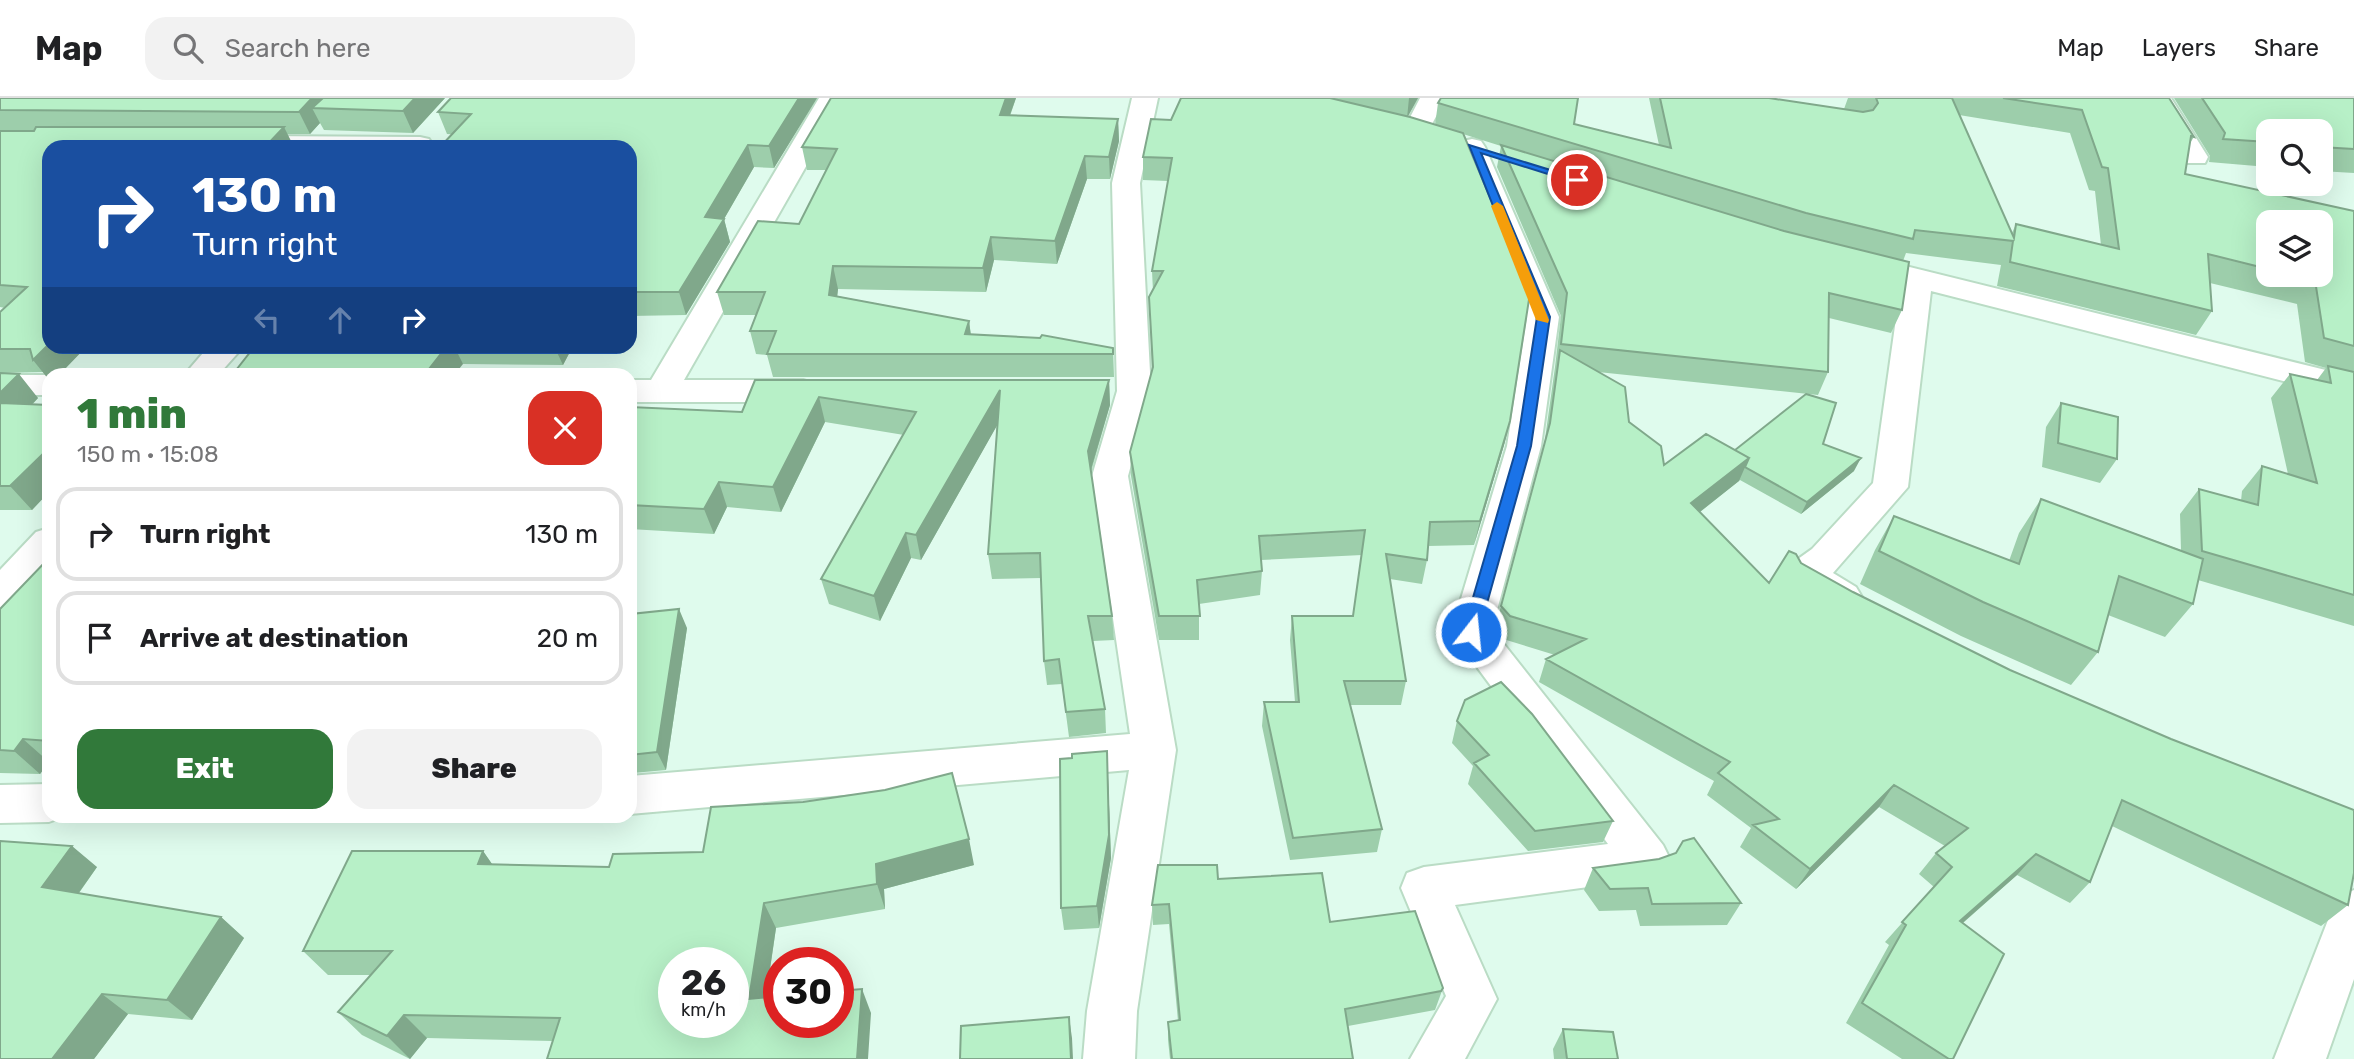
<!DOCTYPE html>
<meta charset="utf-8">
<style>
body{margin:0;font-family:Rubik,sans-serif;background:#f2f2f2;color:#202124;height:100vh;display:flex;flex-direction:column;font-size:26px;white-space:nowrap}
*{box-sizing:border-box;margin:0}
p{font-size:23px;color:#757577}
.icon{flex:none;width:38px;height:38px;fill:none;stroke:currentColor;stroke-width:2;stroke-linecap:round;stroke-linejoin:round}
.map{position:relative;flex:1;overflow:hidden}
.drawer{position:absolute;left:42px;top:270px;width:595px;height:455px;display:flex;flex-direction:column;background:#fff;border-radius:21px;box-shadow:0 7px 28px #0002}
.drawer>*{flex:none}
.top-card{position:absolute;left:42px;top:42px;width:595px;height:214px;border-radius:21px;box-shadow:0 7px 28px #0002;background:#1a4fa0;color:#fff;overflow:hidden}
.buttons{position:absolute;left:2256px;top:21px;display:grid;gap:14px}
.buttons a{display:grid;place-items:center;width:77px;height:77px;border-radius:14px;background:#fff;box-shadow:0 7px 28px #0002;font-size:35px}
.speed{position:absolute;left:658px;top:849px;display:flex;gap:14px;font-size:35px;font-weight:700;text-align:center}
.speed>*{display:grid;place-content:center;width:91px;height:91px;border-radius:50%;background:#fff;box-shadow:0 7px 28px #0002;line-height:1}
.speed small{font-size:18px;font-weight:400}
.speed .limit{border:10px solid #d22;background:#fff;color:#111}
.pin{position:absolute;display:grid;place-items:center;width:60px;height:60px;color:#fff;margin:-30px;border:4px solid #fff;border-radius:50%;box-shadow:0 2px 7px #0007}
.me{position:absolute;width:77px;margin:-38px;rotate:16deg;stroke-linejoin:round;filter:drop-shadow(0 0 5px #0008)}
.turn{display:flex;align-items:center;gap:24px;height:147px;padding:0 35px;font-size:32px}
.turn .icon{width:91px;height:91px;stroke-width:2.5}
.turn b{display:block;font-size:49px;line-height:60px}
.lanes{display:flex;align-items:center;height:66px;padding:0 35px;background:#0003;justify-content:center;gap:35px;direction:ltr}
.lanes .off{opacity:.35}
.round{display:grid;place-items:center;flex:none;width:74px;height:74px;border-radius:21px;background:#f2f2f2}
.headline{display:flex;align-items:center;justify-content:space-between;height:119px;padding:0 35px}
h1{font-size:42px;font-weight:800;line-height:52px;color:#31793a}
.primary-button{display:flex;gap:14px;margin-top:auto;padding:14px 35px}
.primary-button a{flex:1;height:80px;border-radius:21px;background:#31793a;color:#fff;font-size:28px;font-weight:800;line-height:80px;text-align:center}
.primary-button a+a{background:#f2f2f2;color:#202124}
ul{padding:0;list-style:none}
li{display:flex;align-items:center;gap:21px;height:94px;margin:0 14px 10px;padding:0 21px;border:4px solid #e0e0e0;border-radius:21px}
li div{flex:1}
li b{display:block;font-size:26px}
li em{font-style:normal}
header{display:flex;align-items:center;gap:42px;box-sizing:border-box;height:98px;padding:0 35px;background:#fff;border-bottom:2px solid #e0e0e0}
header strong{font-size:33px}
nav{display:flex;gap:38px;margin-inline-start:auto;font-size:24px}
.search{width:490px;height:63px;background:#f2f2f2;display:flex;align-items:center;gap:18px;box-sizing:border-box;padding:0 24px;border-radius:21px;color:#757577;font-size:26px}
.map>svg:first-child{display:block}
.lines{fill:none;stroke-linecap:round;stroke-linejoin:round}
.minor-casing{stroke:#badcc5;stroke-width:4}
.minor{fill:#fff;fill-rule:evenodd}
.wall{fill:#9dceab;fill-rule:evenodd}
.shaded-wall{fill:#80a88b}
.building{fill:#b7f0c7;stroke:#80a88b;stroke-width:2;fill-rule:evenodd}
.route{fill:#1a73e8;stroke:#114b97;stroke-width:2}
.slow{fill:#f59e0b}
</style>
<header>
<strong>Map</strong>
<div class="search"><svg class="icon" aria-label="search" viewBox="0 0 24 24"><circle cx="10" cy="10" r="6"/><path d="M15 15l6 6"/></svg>Search here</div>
<nav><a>Map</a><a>Layers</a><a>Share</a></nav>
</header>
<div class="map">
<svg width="2354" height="961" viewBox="0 0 2354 961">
<rect width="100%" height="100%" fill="#dffbed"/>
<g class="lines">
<g class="minor-casing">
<path id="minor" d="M819,0H845L684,282H803L815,286L820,293L815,300L803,304H630V282H651Z
M1132,0H1158L1140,85L1151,293L1128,378L1176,652L1137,913L1135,961H1083L1087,913L1129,672L630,716V678L1130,636L1092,378L1117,293L1112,85Z
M1420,0H1446L1425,39H1407L1403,33Z
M2145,0H2171L2208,59L2205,65H2185Z
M240,38L420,39L429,41L433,47L229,49L227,46L231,40Z
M1472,41L1481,43L1485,49L1559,219L1541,348L1492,531L1663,747L1670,761L1663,775L1647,781L1455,807L1497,901L1465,961H1410L1446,898L1401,790L1407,775L1424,769L1608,746L1451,534L1507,348L1527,219L1459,49L1463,43Z
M1857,156L2354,279V301L1931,193L1908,389L1833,475L1856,489L1862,499L1856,509C1832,517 1798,498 1786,476L1791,466L1812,451L1873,385L1901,185L1846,171L1842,165L1846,159Z
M209,248H244L219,276H185Z
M0,277H49V297H0Z
M49,430V467L14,507L0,511V472L36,434Z
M49,686V718H65L49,724L0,725V687Z
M2354,792V881L2326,961H2274L2337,799Z"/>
</g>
<use href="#minor" class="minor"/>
</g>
<path class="wall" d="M0,0H445L413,35L324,32L320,25L310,36H287L294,49H49L87,248L60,276H49L43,274L0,275V214L5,210L0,209Z
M451,0H817L774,70L754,69L724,121L730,144L686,217L630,218V49L447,36L438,14Z
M831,0H1016L1010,18L1118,21L1119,43L1110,81H1087L1057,166L994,162L986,194L838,191L837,198L969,223L971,237L1113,250L1114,279H773L767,257L756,256L750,233L756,217H724L717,194L799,126L826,72H807L802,49Z
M1181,0H1418L1408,18L1435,27L1438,5L1574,26L1659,47L1649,0H1769L1844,11L1848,0H2169L2194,39L2190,45L2185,76L2354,113V528L2198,482L2193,506L2165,539L2108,517L2098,554L2071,587L1961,538L1860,486L1875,452L1894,418L2009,463L2019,435L2041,401L2181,452L2180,416L2199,391L2241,403L2242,393L2262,368L2288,376L2271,300L2290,276L2317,282L2326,270L2305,264L2297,206L2210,185L2212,213L2196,237L1997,188L2001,167L1906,155L1903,163L1902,212L1891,235L1829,220L1828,274L1818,297L1598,274L1629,324L1664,367L1735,352L1823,346L1854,373L1801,416L1740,382L1700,414L1769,485L1801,465L2348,807L2321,828L2112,728L2090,784L2070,805L2017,777L1963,825L1953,961H1902L1846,925L1889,847L1885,844L1934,789L1919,776L1936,755L1945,748L1879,709L1796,791L1740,749L1751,730L1707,697L1714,683L1539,584L1546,561L1555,557L1503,541L1495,530L1544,348L1555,269L1561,218L1497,69L1501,48L1463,36L1510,323L1504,347L1474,447L1428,448L1427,462L1422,486L1390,481L1406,583L1401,607H1350L1382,731L1377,754L1290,762L1262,628L1264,604H1295L1290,542L1292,518H1353L1362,457L1261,462L1262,473L1260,497L1199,506V542H1159L1131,378L1130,354L1152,272L1149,199L1153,193L1152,173L1168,83L1143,82V59L1171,22ZM1959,17L2070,35L2089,92L2095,93L2101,147L2016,126L2012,135ZM2268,124L2320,177H2268Z
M2174,0H2354V75L2320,73V33H2268V69L2209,64L2210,58Z
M255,248H573L563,267L463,266Z
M0,275L38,300L32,307H49V394L32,412H0Z
M755,282H1109L1110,307L1091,374L1112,518L1114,542L1093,543L1105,611L1106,635L1069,639L1062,586L1047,587L1044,563L1041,480L992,481L988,456L997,327L921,462L911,460L880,523L829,506L821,481L904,337L825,324L781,414L727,409L714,436L630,431V309L742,314Z
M2061,305L2117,361L2100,385L2042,369L2046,329Z
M49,460V664L40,676L0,675V511Z
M630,521L687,530L666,672L633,675L630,674Z
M1457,623L1613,723L1603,744L1528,753L1468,686L1473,668L1452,645Z
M1107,653L1111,760L1099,830L1064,832L1061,810L1072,660Z
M0,743L97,769L79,795L221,819L244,840L192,922L128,916L94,961Z
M483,753L492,766L609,769L974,767L884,791L885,811L776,830L766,900L871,915L552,943L427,940L410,961L362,937L338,914L371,877H328L303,853Z
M1593,770L1741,805L1727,827L1640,828L1636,812L1599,813L1584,792Z
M1218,781L1330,824L1443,890L1435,912L1348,928L1353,961H1170L1168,942V924L1178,923L1169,826L1153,827L1152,807Z
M1563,931L1618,961H1554L1553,951Z"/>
<path class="shaded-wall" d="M312,0H338L312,10L320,25L310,36L299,14Z
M415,0H445L413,35L403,13Z
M799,0H817L774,70L769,48Z
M1006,0H1016L1002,39L1000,17Z
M1409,0H1418L1407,20Z
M1118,21L1119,43L1110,81L1109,59Z
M284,29L294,49H265Z
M748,47L754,69L724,121L730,144L686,217L679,194L705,119Z
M1085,58L1087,81L1057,166L1055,143Z
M991,139L994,162L986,194L983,170Z
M833,168L838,191L835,220L829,197Z
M969,223L972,247L965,236Z
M49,246V248H87L60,276H49V282L33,262Z
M447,248H454L463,266L455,276H425Z
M554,248H573L563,267Z
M19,276L38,300L11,328L0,315V295Z
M1109,282L1110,307L1089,378L1088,353Z
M1000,292L1003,317L921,462L916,437Z
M819,299L825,324L781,414L773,389Z
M1510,323L1504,347L1474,447L1480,423Z
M49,350V394L32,412L10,388Z
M1749,360L1739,383L1682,428L1691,405Z
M1861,360L1854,373L1801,416L1807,404Z
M719,384L727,409L714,436L704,411Z
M906,435L911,460L880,523L874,498Z
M679,511L687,530L666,672L657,654Z
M23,641L49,664L40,676L14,653Z
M1107,653L1111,760L1099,830L1097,808Z
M1894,687L1879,709L1796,791L1810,771Z
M969,741L974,767L884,791L885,811L877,786L876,766Z
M72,748L97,769L68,810L42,789Z
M483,753L501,779L478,766Z
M2036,756L2017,777L1942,843L1960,823Z
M764,805L776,830L762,924L749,901Z
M221,819L244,840L192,922L167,902Z
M862,891L871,915L868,961H857Z
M102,896L128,916L94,961H52Z
M404,917L427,940L410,961L387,938Z
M1069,919L1072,940L1073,961H1071Z"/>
<path class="building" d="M0,0H312L299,14L0,12Z
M323,0H415L403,13L312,10Z
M451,0H799L769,48L748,47L705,119L724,121L679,194H630V49H440L471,16L438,14Z
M831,0H1006L1000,17L1118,21L1109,59L1085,58L1055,143L991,139L983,170L833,168L829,197L969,223L965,236L1040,240L1042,237L1113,250V256H767L776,233H750L765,194H717L758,123L799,126L837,51L802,49Z
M1181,0H1330L1410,19L1463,35L1530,195L1510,323L1480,423L1430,424L1427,462L1386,456L1406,583H1344L1382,731L1293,740L1264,604H1299L1292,518H1353L1365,432L1259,438L1262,473L1197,482L1200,518H1159L1130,354L1153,269L1149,199L1163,173H1152L1172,60L1143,59L1151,21L1171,22Z
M1441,0H1578L1574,26L1671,50L1660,0H1769L1863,14L1873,12L1878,5L1876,0H1952L2014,140L2016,126L2119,151L2108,70L2102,69L2082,12L2003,0H2169L2194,39L2191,38L2185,76L2354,113V248L2324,240L2315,182L2293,177H2320V124H2268V171L2208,156L2212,213L2010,164L2013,143L1915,132L1913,141L1806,115L1438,5Z
M2202,0H2354V51L2320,49V33H2268V44L2223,41L2225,35Z
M36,29H284L265,49H49V246L33,262L30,251H0V214L27,189L0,187V33H34Z
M1501,47L1784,133L1909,164L1902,212L1829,195L1828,274L1561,246L1567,195Z
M255,248H447L425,276H233Z
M1560,252L1625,289L1629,324L1661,348L1664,367L1706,336L1749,360L1691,405L1769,485L1789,453L1796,456L1801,465L1853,494L2010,572L2171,641L2354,712V775L2348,807L2122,702L2090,784L2036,756L1960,823L2004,856L1953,961H1949L1862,905L1906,827L1902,824L1952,769L1936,755L1968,730L1894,687L1810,771L1753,727L1779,721L1718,675L1730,664L1546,561L1586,541L1510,518L1501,508L1550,325Z
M2328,268L2354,274V497L2202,453L2199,391L2258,407L2262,368L2317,385L2290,276L2331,285Z
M0,275L19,276L0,295Z
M755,282H1109L1088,353L1112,518H1088L1105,611L1066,614L1059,561L1044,563L1040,455L988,456L1000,292L916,437L906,435L874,498L821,481L916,314L819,299L773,389L719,384L704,411L630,407V309L742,314Z
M1806,296L1836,305L1823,346L1861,360L1807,404L1745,369L1749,360L1735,352Z
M0,305L49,307V350L10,388H0Z
M2061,305L2118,319L2117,361L2058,345Z
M2041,401L2203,461L2193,506L2119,478L2098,554L1983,504L1879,453L1894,418L2019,466Z
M49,460V643L23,641L14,653L0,652V511Z
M679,511L657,654L630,657L631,516Z
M1501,584L1532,616L1613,723L1535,733L1474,665L1489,657L1457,623L1465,602Z
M1107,653L1109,737L1097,808L1061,810L1060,661L1072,660V656Z
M952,675L969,741L876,766L877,786L764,805L749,901L779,898V924H838V893L862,891L857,961H547L560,920L404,917L387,938L338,914L392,853H303L352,753H483L478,766L609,769L613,756L703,754L711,709L803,704L885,692ZM674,864H733V924H674Z
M1694,740L1741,805L1652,806L1648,790L1610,791L1593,770L1659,761L1676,755L1683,743Z
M0,743L72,748L42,789L221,819L167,902L102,896L52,961H0Z
M1158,767H1217L1218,781L1322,775L1330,824L1415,813L1443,890L1441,893L1345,911L1353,961H1172L1168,924L1180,922L1169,806L1152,807Z
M1069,919L1071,961H960L961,928Z
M1563,931L1613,934L1618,961H1567Z"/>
<path class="route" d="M1469,47L1583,82L1573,84L1481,55L1550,219L1531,348L1479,534L1471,540L1463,534L1517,348L1537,219Z"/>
<path class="slow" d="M1497,104L1503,108L1549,222L1548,225L1536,222L1491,108Z"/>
</svg>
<div class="buttons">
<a><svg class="icon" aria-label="search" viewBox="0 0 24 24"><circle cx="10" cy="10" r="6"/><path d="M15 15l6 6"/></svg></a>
<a><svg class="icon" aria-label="layers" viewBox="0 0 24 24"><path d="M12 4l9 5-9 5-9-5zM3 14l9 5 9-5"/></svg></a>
</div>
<div class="speed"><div>26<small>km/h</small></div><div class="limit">30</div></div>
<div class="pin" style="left:1577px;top:82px;background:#d93025"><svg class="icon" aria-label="arrive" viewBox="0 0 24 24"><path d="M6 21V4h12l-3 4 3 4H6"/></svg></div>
<svg class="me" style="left:1471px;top:534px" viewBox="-20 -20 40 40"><circle r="17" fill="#1a73e8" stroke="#fff" stroke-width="3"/><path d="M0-11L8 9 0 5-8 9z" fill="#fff"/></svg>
<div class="top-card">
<div class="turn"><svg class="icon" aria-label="right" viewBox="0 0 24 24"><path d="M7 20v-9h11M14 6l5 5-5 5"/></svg><div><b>130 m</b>Turn right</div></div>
<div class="lanes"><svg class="icon off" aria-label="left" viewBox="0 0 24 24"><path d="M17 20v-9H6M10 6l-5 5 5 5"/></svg><svg class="icon off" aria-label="ahead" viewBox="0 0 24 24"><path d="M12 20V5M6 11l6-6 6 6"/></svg><svg class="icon" aria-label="right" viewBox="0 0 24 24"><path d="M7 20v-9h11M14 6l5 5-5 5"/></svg></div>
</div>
<section class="drawer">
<div class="headline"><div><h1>1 min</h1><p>150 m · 15:08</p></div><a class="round" style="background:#d93025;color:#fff"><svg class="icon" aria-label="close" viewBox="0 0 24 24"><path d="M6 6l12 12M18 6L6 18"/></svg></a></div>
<ul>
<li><svg class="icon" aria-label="right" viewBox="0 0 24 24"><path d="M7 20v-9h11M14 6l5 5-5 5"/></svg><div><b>Turn right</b></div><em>130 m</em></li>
<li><svg class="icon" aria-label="arrive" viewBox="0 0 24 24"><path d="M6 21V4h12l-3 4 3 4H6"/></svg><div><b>Arrive at destination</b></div><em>20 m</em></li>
</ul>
<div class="primary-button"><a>Exit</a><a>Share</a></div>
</section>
</div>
